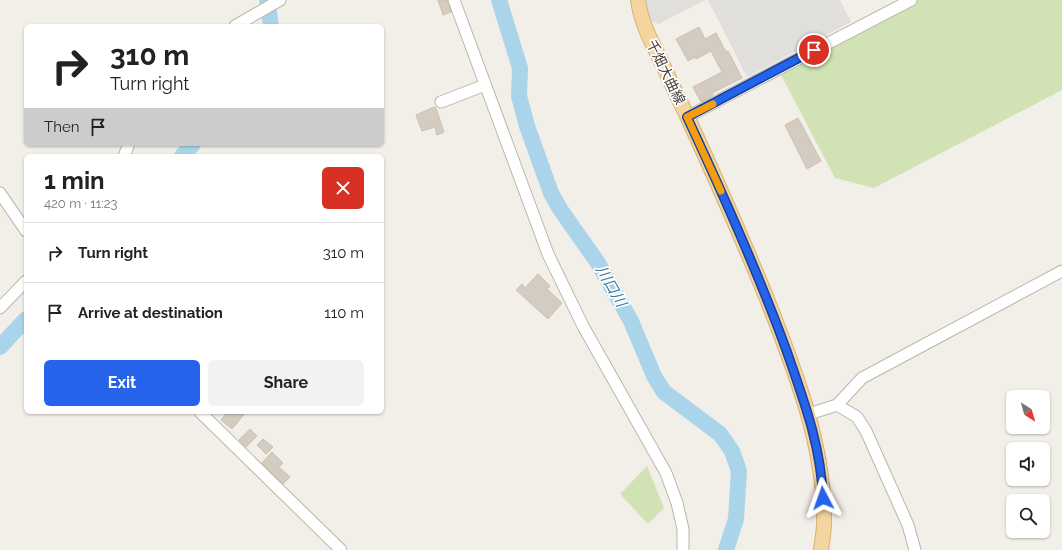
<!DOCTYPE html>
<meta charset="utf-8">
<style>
body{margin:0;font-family:Raleway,"Noto Sans JP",sans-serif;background:#f2f2f2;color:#222;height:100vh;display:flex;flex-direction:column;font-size:15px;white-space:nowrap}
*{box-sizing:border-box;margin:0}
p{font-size:13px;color:#767676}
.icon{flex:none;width:22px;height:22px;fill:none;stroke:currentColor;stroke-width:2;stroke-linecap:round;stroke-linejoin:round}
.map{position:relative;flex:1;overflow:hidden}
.side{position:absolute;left:24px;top:154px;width:360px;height:260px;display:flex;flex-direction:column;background:#fff;border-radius:6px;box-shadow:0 1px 3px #0004}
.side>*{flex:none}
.hud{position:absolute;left:24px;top:24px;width:360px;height:122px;border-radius:6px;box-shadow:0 1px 3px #0004;background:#fff;color:#222;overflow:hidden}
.needle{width:26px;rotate:143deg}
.fabs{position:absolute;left:1006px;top:390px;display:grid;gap:8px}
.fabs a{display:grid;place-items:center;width:44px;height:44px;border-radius:6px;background:#fff;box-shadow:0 1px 3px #0004;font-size:20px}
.pin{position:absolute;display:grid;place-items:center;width:34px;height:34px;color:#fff;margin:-17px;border:2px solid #fff;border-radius:50%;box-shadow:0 1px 4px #0007}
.me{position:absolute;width:44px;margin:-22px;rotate:356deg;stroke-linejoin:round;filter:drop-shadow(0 0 3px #0008)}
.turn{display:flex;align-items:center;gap:14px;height:84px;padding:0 20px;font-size:18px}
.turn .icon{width:52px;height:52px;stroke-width:2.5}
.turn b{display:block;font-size:28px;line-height:34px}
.then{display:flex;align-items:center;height:38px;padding:0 20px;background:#0003;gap:8px;font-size:15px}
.round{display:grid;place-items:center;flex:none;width:42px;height:42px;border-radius:6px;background:#f2f2f2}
.head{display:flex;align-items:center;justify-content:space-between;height:68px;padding:0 20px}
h1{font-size:24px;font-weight:700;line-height:30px}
.action{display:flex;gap:8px;margin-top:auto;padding:8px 20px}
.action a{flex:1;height:46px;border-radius:6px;background:#2563eb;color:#fff;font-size:16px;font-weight:700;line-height:46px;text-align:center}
.action a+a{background:#f2f2f2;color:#222}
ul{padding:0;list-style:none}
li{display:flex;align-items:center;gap:12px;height:60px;padding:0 20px;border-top:1px solid #e0e0e0}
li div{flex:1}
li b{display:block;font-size:15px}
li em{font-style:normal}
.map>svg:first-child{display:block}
.green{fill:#d1e2b5}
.parking{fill:#e1dfdc}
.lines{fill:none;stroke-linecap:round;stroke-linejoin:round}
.river{stroke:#aad4e9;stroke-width:16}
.building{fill:#d5ccc1;stroke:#ccc0b2}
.minor-casing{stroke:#bcb5ab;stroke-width:13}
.major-casing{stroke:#d7b171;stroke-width:16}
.minor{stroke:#fff;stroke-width:11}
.major{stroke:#f4d59f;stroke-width:14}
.route-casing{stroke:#184099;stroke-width:10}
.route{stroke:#2563eb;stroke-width:7}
.slow{stroke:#f59e0b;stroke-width:7}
.labels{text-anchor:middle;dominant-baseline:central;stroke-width:3.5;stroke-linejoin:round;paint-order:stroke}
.street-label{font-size:14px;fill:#453e37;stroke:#fff}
.water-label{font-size:15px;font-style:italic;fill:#3a7a9e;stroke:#fff}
</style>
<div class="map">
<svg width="1062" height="550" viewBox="0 0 1062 550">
<rect width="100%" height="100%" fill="#f2eee8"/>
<path class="green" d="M919,0H1062V90L874,188L835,178L780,73Z
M647,466L664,508L648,524L620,494Z"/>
<path class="parking" d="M646,0H705L659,24L649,21Z
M708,0H840L851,22L747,77Z"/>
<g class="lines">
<path class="river" d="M267,0L271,26
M499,0L520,68L519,96L527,126L551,193L560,209L598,263L631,321L654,376L664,392L720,434L732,451L739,471L736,519L726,550
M182,156L193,144
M0,347L26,319"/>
</g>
<path class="building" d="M438,0H447L451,12L443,15Z
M699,27L705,39L716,33L726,52L728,51L742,78L712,93L713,95L701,102L693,87L722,72L711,51L696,59L695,57L688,61L676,39Z
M434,107L436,108L444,132L437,135L435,127L422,131L416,115Z
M798,118L821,161L807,169L785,125Z
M538,274L550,286L547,289L562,303L548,319L516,290L522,284L525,288Z
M227,412H246L232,429L221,420Z
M250,429L257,436L246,447L239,440Z
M263,439L273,447L266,454L257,445Z
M272,452L283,463L279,467L290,477L283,484L262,463Z"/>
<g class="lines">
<g class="minor-casing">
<path id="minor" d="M454,0L548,254L583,326L666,473L677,503L683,529V550
M235,26L280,0
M441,102L485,85
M687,117L911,0
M124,156L129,144
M0,193L26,231
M0,308L26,281
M837,405L857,417L866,431L908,525L915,550
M200,412L341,550
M809,414L837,405L862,378L1062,271"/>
</g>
<g class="major-casing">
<path id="major" d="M638,0C641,22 650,39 660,59C669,78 678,97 687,116C715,177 742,238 767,299C795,371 825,445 824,523C824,532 822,541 821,550"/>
</g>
<use href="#minor" class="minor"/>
<use href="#major" class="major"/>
</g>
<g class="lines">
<g class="route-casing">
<path id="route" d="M814,50L687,117C723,194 758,272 787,352C804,401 821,446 823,498"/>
</g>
<use href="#route" class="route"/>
<path class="slow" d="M713,104L687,117L721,191"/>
</g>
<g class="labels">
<g class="street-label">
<text transform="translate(666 72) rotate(64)">千畑大曲線</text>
</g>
<g class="water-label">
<text transform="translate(611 286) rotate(60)">川口川</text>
</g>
</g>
</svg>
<div class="fabs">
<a><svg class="needle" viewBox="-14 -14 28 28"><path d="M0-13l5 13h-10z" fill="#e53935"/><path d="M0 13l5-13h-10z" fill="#767676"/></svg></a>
<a><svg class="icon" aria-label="sound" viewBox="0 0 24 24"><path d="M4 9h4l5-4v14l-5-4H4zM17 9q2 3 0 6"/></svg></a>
<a><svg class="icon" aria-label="search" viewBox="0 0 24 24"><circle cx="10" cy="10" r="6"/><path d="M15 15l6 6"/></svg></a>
</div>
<div class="pin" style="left:814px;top:50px;background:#d93025"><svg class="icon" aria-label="arrive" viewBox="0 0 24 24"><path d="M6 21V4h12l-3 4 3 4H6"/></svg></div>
<svg class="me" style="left:823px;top:498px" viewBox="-20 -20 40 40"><path d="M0-17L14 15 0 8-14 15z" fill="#2563eb" stroke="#fff" stroke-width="4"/></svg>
<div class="hud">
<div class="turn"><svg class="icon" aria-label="right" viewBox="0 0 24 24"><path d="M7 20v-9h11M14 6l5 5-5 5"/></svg><div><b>310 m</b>Turn right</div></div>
<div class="then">Then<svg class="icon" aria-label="arrive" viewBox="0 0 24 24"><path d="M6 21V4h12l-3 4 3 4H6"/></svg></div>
</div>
<section class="side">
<div class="head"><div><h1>1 min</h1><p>420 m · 11:23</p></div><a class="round" style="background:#d93025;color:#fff"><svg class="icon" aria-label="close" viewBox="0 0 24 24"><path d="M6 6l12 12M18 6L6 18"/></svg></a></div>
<ul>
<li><svg class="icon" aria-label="right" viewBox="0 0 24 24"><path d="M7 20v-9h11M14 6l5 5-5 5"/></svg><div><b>Turn right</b></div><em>310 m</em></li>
<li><svg class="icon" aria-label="arrive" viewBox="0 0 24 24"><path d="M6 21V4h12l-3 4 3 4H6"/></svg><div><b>Arrive at destination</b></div><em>110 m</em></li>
</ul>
<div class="action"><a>Exit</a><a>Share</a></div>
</section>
</div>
